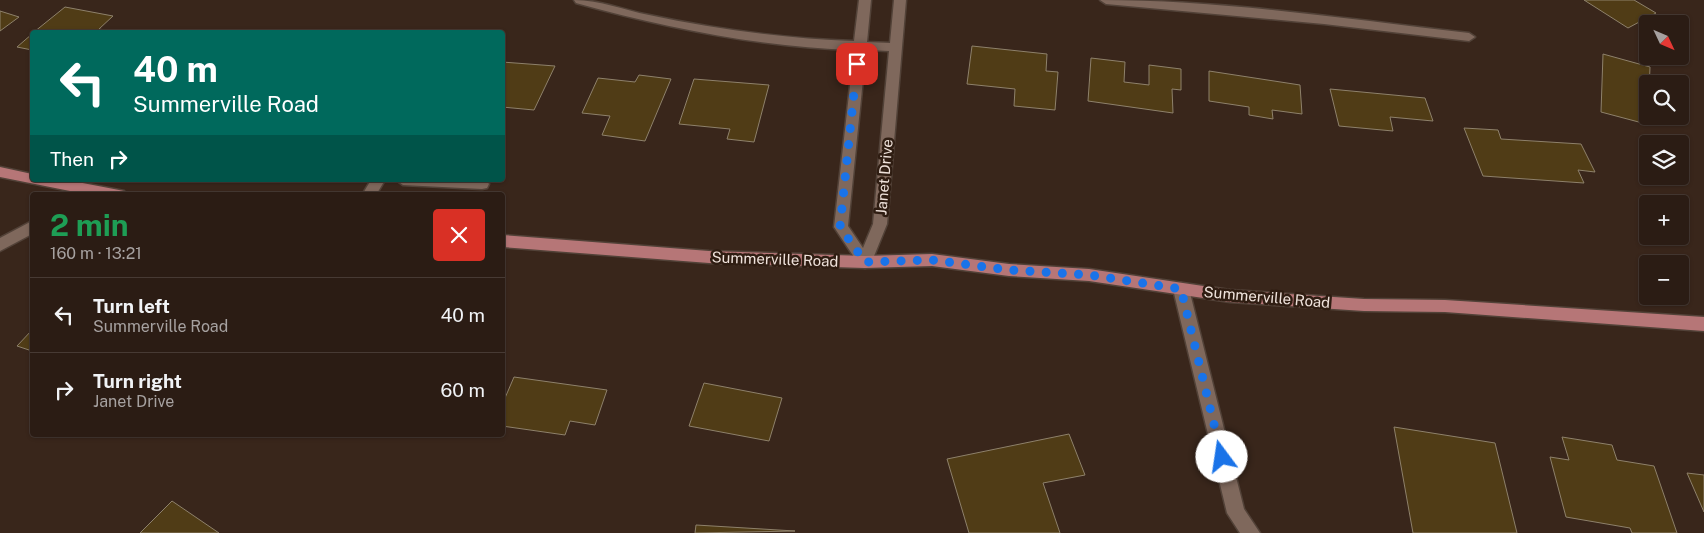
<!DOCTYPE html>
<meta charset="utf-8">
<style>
body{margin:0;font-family:"Public Sans",sans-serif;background:#33251d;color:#f1f3f6;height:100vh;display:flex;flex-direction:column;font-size:19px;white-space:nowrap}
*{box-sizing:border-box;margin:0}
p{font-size:16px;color:#a6a1a0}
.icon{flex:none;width:28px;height:28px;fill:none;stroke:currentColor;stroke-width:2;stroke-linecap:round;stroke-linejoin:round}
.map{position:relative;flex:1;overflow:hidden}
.sheet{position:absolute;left:30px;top:192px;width:475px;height:245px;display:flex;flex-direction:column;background:#2b1c14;border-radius:5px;box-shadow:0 1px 4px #0004,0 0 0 1px #473a34}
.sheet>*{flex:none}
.hud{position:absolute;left:30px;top:30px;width:475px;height:152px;border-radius:5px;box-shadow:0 1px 4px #0004,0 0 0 1px #473a34;background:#00695c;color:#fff;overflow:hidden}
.needle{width:32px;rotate:134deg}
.buttons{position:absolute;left:1639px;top:15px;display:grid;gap:10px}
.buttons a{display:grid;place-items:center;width:50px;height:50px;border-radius:5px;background:#2b1c14;box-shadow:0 1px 4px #0004,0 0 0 1px #473a34;font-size:25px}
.pin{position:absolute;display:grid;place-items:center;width:42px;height:42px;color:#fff;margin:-21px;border-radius:10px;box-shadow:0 2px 8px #0006}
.me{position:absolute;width:55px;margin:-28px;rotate:346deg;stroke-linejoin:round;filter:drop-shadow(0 0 4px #0008)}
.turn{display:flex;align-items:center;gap:18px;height:105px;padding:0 20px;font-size:22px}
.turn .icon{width:65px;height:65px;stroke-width:2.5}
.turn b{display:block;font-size:35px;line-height:42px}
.then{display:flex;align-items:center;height:48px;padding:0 20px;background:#0003;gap:10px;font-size:19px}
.round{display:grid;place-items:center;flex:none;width:52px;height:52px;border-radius:5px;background:#33251d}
.head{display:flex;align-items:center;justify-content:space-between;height:85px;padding:0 20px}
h1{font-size:30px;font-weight:700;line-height:38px;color:#1e9e55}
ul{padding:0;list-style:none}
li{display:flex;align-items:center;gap:15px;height:75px;padding:0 20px;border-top:1px solid #473a34}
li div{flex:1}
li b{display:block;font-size:19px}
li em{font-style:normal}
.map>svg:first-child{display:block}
.building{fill:#503c16;stroke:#8e816b}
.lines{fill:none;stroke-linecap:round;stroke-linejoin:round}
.minor-casing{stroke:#524238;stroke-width:3}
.major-casing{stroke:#524238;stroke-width:3}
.minor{fill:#7f685c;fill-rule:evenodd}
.major{fill:#b67677;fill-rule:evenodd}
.route{stroke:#1a73e8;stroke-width:9;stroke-dasharray:0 16.2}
.labels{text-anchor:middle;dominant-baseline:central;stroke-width:5;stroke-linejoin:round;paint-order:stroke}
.street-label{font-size:15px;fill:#efe2db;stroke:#2f1d12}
</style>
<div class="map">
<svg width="1704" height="533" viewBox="0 0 1704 533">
<rect width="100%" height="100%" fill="#39261b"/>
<path class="building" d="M1584,0H1634L1656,13L1628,28Z
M65,7L113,16L99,29L117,32H34Z
M0,11L19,17L0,31Z
M32,34V50L17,47Z
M972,46L1047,54L1046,71L1058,72L1055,110L1014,106L1015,89L967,84Z
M1603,54L1650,67L1648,116H1650V125L1601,112Z
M1091,58L1125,62L1124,82L1149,85V65L1181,69V90L1172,89L1173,113L1088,101Z
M502,62L555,66L534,110L502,107Z
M1209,71L1300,85L1302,114L1272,110L1273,119L1249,115V107L1209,101Z
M639,75L671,79L645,141L602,135L610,116L582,113L598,78L635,82Z
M694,79L769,85L754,142L727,139L730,129L679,124Z
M1330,89L1425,98L1433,121L1390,117L1393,131L1339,126Z
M1464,128L1498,130L1501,139L1581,144L1595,172L1578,170L1584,183L1483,176Z
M32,330V351L17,346Z
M514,377L607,390L595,425L570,421L565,435L502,426V405Z
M704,383L782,398L769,441L689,426Z
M1394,427L1495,443L1517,533H1413Z
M1069,434L1085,475L1043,483L1060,533H969L947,459Z
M1562,437L1612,445L1617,460L1654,466L1677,533H1632L1630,528L1566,517L1550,457L1569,460Z
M1687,473L1704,475V512Z
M172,501L219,533H140Z
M696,525L795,531L695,533Z"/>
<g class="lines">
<g class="minor-casing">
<path id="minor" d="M574,0C601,0 623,10 649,15C715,29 787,39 854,41L859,0H871L867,42L890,43L894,0H906L887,224L870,266L865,268L860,266L834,227L854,50C760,47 666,28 576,3ZM866,50L889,51L873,224L863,248L848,226Z
M1100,0C1223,0 1347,19 1469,33L1475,37L1469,41L1324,24L1106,4Z
M371,180H385L376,195H362Z
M396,180H486L489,184L487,188L482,189L403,185Z
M32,221V234L0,251V238Z
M1181,283L1186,285L1189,289L1244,509L1260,533H1240L1227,513L1173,289L1176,285Z"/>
</g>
<g class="major-casing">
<path id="major" d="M0,167L32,174V180H67L119,190L124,191L126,195H90L0,177Z
M502,235L709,251L865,256L932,254L1009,264L1089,269L1230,290L1364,299L1445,300L1704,317V331L1445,312L1364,311L1230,302L1089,281L1009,276L932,266L865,268L709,263L502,247Z"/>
</g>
<use href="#minor" class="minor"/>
<use href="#major" class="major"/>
</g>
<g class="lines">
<path class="route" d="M857,64L840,227L865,262L932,260L1009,270L1090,275L1181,289L1222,457"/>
</g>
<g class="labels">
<g class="street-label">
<text transform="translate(884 177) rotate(-85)">Janet Drive</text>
<text transform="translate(775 259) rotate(2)">Summerville Road</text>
<text transform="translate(1267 297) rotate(5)">Summerville Road</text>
</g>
</g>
</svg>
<div class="buttons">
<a><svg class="needle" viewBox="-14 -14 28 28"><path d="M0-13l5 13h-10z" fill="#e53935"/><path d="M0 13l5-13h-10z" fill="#a6a1a0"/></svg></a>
<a><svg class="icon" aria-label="search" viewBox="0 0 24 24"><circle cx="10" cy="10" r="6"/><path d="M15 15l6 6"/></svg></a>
<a><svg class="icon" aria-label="layers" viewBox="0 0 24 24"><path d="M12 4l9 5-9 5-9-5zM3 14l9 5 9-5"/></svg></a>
<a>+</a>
<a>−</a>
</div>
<div class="pin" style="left:857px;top:64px;background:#d93025"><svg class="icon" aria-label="arrive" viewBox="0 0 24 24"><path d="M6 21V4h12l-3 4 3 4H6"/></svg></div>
<svg class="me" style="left:1222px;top:457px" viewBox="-20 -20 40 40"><circle r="19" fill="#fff"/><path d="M0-13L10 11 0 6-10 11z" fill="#1a73e8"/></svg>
<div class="hud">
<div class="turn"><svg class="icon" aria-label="left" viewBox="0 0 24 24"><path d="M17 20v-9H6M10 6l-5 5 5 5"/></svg><div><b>40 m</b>Summerville Road</div></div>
<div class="then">Then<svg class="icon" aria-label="right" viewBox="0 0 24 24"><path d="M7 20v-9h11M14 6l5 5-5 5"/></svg></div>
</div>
<section class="sheet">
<div class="head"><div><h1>2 min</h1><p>160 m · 13:21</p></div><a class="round" style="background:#d93025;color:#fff"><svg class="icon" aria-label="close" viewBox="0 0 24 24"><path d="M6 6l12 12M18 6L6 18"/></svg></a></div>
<ul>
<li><svg class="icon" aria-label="left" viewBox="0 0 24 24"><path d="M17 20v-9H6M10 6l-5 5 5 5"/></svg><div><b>Turn left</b><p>Summerville Road</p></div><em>40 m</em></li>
<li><svg class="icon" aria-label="right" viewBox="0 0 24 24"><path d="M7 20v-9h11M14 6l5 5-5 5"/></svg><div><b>Turn right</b><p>Janet Drive</p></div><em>60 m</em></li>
</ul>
</section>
</div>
